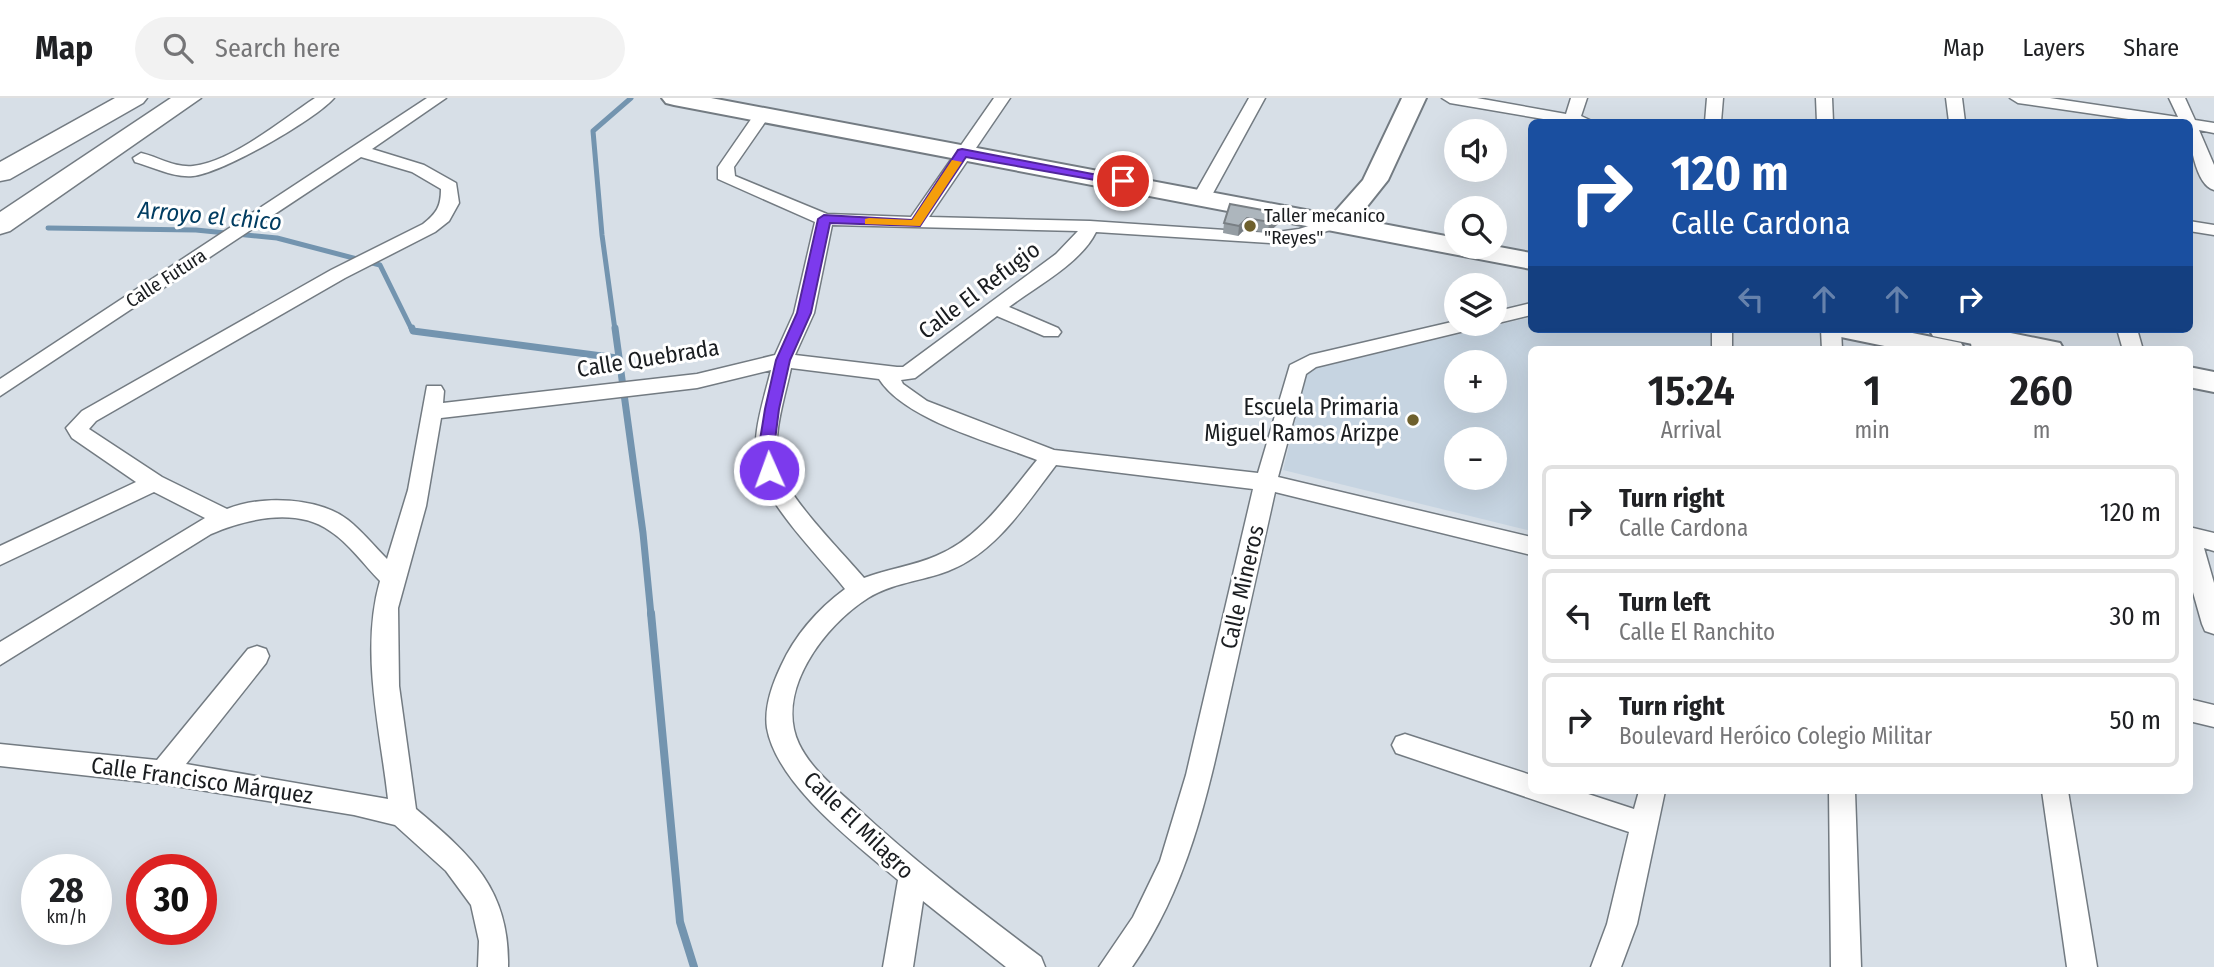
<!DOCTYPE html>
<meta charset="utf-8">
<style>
body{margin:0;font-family:"Fira Sans Condensed",sans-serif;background:#f2f2f2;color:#202124;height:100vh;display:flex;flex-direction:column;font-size:26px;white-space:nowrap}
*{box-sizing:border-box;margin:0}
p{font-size:23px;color:#757577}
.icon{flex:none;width:38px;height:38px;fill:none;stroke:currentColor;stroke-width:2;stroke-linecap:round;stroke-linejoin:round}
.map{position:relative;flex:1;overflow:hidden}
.panel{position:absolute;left:1528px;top:248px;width:665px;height:448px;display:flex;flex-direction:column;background:#fff;border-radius:10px;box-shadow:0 7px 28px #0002}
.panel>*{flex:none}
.hud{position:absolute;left:1528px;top:21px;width:665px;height:214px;border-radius:10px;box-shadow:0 7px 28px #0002;background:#1a4fa0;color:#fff;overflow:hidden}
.fabs{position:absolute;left:1444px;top:21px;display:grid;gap:14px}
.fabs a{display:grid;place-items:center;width:63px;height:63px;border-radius:50%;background:#fff;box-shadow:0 7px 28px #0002;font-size:35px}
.speed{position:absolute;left:21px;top:756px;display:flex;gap:14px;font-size:35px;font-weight:700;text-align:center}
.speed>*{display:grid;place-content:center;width:91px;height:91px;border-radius:50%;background:#fff;box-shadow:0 7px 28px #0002;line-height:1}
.speed small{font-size:18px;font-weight:400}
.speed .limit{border:10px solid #d22;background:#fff;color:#111}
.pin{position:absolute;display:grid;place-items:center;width:60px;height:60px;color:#fff;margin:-30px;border:4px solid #fff;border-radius:50%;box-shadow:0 2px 7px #0007}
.me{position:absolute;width:77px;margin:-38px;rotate:358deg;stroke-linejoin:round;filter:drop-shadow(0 0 5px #0008)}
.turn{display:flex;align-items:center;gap:24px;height:147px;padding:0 28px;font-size:32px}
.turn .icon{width:91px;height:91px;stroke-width:2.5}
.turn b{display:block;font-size:49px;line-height:60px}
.lanes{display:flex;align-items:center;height:66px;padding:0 28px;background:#0003;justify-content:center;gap:35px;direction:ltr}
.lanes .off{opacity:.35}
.eta{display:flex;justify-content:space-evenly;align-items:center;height:119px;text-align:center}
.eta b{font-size:42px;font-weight:600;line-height:49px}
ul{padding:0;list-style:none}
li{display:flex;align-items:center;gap:21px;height:94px;margin:0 14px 10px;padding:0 14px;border:4px solid #e0e0e0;border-radius:10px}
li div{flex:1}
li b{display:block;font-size:26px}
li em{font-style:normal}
header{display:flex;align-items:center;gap:42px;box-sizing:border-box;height:98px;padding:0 35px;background:#fff;border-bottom:2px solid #e0e0e0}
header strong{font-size:33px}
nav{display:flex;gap:38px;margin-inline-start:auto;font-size:24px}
.search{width:490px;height:63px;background:#f2f2f2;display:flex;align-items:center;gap:18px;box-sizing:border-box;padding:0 24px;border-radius:38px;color:#757577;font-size:26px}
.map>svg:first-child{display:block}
.built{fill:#c6d4e1;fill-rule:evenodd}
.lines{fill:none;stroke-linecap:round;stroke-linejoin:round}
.stream-far2{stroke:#7394af;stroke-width:5}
.stream-far1{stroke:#7394af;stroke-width:7}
.stream{stroke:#7394af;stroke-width:8}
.street-casing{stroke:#737b82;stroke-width:3}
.secondary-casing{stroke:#737b82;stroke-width:4}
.primary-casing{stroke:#737b82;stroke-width:3}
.street{fill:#fff;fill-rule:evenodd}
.secondary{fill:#fff;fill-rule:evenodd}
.primary{fill:#fff;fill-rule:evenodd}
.wall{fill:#959da3}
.shaded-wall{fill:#797f84}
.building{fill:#adb6bd;stroke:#797f84;stroke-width:2}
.route{fill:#7c3aed;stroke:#51269a;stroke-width:2}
.slow{fill:#f59e0b}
.poi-dot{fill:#6e602d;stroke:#fff;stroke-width:2.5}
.labels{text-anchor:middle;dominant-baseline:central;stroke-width:6;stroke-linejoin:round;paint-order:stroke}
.far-poi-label{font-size:19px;fill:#1a1d20;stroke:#fff;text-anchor:start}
.far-street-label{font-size:19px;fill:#1a1d20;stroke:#fff}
.street-label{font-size:23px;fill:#1a1d20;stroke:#fff}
.poi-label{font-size:23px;fill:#1a1d20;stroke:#fff;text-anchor:end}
.water-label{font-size:24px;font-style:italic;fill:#003c61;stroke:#fff}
</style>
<header>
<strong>Map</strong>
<div class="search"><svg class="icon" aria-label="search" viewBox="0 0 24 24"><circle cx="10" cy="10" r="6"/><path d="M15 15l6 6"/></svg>Search here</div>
<nav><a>Map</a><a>Layers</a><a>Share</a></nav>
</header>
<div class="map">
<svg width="2214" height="869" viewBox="0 0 2214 869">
<rect width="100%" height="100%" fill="#d7dfe7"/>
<path class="built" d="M1531,219V231H1712L1710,252H1531V433L1283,372L1308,272ZM1456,264H1494V303H1456ZM1456,341H1494V380H1456Z"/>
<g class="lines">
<path class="stream-far2" d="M48,130L196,132L277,140L380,167L412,232
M615,232L602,137L593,33L631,0"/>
<path class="stream-far1" d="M412,230L413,233L617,260
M615,230L643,435L651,517"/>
<path class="stream" d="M651,515L680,824L694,869"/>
<g class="street-casing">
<path id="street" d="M315,0H334C315,22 222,75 193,78C174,80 153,69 135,64L133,60L141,55C158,59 175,70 193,68C232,64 283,21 315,0Z
M427,0H446L372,51L424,67L456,85L459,105L449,123L435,134L345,180L96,323L89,331L162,379L227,411C261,397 319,399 348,422C362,433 374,448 387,461L408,392L427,288H441L444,293L443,305L697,276L775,257L794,215L815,124L718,81V69L756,14L762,12L770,17L734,69L735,78L827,116L911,119L994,0H1010L929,119L1090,123L1270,135L1299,131L1340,118L1349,123L1346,127L1302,141L1270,145L1096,134C1081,165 1037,188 1009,209L1058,230L1061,234L1058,238H1044L997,218L915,280L901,282L903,286L927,303L1054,352L1258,375L1290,267L1310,257L1456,223V226H1480L1477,230L1316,269L1306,276L1278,379L1531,439V457L1275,394C1260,462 1245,529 1230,596C1209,691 1189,788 1132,869H1099L1133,819L1160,763L1186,677L1253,391L1056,367C1026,406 996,455 948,473C922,483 892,485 868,500C825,527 774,593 799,646C811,671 836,691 856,709C914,763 977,811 1041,859L1045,869H1006L923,803L913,869H883L898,782C856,746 777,687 767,630C764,609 772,587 781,568C795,537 818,511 845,491C819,458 772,413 759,373C749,342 764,302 771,272L697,290L441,320L426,408L398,510L399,588L416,711C471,757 510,792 508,869H478L479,843L471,807L446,773L395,727L354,717L163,686L0,668V646L157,662L248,551L257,548L266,551L269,558L266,565L186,666L388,701C380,630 360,553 380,483C364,467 349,445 330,433C296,409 246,421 211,436L0,567V544L205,420L154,394L0,467V448L136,384L72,340L66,330L82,313L331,172L423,126C437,115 441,108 441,91L412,74L361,59L0,298V281ZM832,127L1078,133L1056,156L903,269H897L795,257L814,215ZM791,270L879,281C905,322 991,344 1037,362C1008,397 980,440 936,458C913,468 887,471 864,480C843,455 789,401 780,372C770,341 785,300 791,270Z
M1249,0H1265L1212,97L1203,102L1197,101L1194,97Z
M1442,0H1477L1566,16L1571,0H1587L1581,18L1594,24H1561L1450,5Z
M1707,0H1723L1721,24H1705Z
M1816,0H1832L1833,24H1817Z
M1946,0H1962L1965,24H1949Z
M2010,0H2050L2178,19L2169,0H2185L2195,22L2214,25V35L2199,32L2214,67V92C2195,87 2189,41 2189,24H2149L2018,5Z
M2189,123L2214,127V137L2189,133Z
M1531,205V217L1494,226H1492L1494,214Z
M1712,231H1732V252H1712Z
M1821,231H1841L1842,252H1822Z
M1969,231H1989L1992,252H1972Z
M2117,231H2137L2143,252H2123Z
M2189,429L2214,435V453L2204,450L2214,485V536L2205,533L2202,526L2189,480Z
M2189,601L2214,607V629L2189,623Z
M1405,636L1531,677V693H1579L1634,711L1639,693H1665L1637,826L1621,869H1591L1607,826L1629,734L1396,655L1392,647L1396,639Z
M1829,693H1855L1861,869H1831Z
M2042,693H2068L2097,869H2067Z"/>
</g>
<g class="secondary-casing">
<path id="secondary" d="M662,0H711L1332,117L1363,82L1402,0H1426L1388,82L1357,121L1456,140V149L1494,148L1531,155V171L674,7L666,5Z
M1832,231H1893L1961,245L1965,252H1904L1836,238Z
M1929,231H1991L2060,245L2064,252H2002L1933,238Z
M2189,269L2214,274V294L2189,289Z"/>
</g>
<g class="primary-casing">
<path id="primary" d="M115,0H147L143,5L10,81L0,83V64Z
M171,0H201L10,133L0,136V114Z"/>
</g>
<use href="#street" class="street"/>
<use href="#secondary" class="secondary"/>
<use href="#primary" class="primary"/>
</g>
<path class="wall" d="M1279,115L1278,126L1268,135L1245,131L1238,138L1223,135L1224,125Z"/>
<path class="shaded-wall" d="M1279,115L1278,126L1268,135L1269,124Z
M1247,120L1245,131L1238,138L1239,128Z"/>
<path class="building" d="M1230,106L1279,115L1269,124L1247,120L1239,128L1224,125Z"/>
<path class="route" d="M962,51L1129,83L1123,87L966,59L920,128L830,125L811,215L790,262L779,311L775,342L777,372L775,376H764L760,342L765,311L776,262L797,215L818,121L824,117L912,122L958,52Z"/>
<path class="slow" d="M952,62L962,64L920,128L865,126V121L869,120L912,122Z"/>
<g class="poi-dot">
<circle cx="1250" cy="128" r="7"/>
<circle cx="1413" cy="322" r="7"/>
</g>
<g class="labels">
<g class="far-poi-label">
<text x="1264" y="117">Taller mecanico<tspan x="1264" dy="22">"Reyes"</tspan></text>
</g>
<g class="far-street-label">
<text transform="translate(166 180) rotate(-33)">Calle Futura</text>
</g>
<g class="street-label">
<text transform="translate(979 192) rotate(-37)">Calle El Refugio</text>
<text transform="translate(648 260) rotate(-9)">Calle Quebrada</text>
<text transform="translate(1242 489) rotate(-77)">Calle Mineros</text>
<text transform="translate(202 682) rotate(8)">Calle Francisco Márquez</text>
<text transform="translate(859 727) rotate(44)">Calle El Milagro</text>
</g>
<g class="poi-label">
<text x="1399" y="309">Escuela Primaria<tspan x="1399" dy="26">Miguel Ramos Arizpe</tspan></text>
</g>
<g class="water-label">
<text transform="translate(210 118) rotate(5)">Arroyo el chico</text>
</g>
</g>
</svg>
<div class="fabs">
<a><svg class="icon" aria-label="sound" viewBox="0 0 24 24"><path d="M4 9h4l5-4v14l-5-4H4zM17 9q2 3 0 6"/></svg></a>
<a><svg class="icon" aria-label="search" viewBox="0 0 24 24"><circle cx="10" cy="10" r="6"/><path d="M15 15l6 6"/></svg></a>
<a><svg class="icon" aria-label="layers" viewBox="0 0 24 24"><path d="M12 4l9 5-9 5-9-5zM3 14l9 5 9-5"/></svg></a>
<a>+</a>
<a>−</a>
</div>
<div class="speed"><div>28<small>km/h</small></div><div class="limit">30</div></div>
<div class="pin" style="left:1123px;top:83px;background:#d93025"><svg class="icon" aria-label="arrive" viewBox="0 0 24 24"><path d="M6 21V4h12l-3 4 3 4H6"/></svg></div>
<svg class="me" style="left:769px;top:372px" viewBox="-20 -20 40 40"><circle r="17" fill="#7c3aed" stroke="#fff" stroke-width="3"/><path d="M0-11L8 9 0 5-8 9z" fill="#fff"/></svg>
<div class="hud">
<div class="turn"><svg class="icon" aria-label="right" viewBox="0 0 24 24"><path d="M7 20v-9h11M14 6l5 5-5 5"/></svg><div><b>120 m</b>Calle Cardona</div></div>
<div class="lanes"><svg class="icon off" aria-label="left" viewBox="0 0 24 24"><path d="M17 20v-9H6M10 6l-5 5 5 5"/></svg><svg class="icon off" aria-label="ahead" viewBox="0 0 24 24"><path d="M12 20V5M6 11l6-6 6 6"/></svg><svg class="icon off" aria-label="ahead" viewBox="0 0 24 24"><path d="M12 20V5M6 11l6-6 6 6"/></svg><svg class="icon" aria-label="right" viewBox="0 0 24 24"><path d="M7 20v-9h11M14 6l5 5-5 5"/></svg></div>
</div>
<section class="panel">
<div class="eta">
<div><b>15:24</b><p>Arrival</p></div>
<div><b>1</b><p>min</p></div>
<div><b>260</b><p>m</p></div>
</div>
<ul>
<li><svg class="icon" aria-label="right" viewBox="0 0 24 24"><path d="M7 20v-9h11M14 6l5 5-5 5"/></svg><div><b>Turn right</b><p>Calle Cardona</p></div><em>120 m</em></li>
<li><svg class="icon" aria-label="left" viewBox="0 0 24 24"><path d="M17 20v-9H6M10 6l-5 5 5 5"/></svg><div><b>Turn left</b><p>Calle El Ranchito</p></div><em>30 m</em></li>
<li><svg class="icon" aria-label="right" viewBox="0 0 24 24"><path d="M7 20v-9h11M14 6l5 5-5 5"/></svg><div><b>Turn right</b><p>Boulevard Heróico Colegio Militar</p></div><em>50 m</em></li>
</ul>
</section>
</div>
